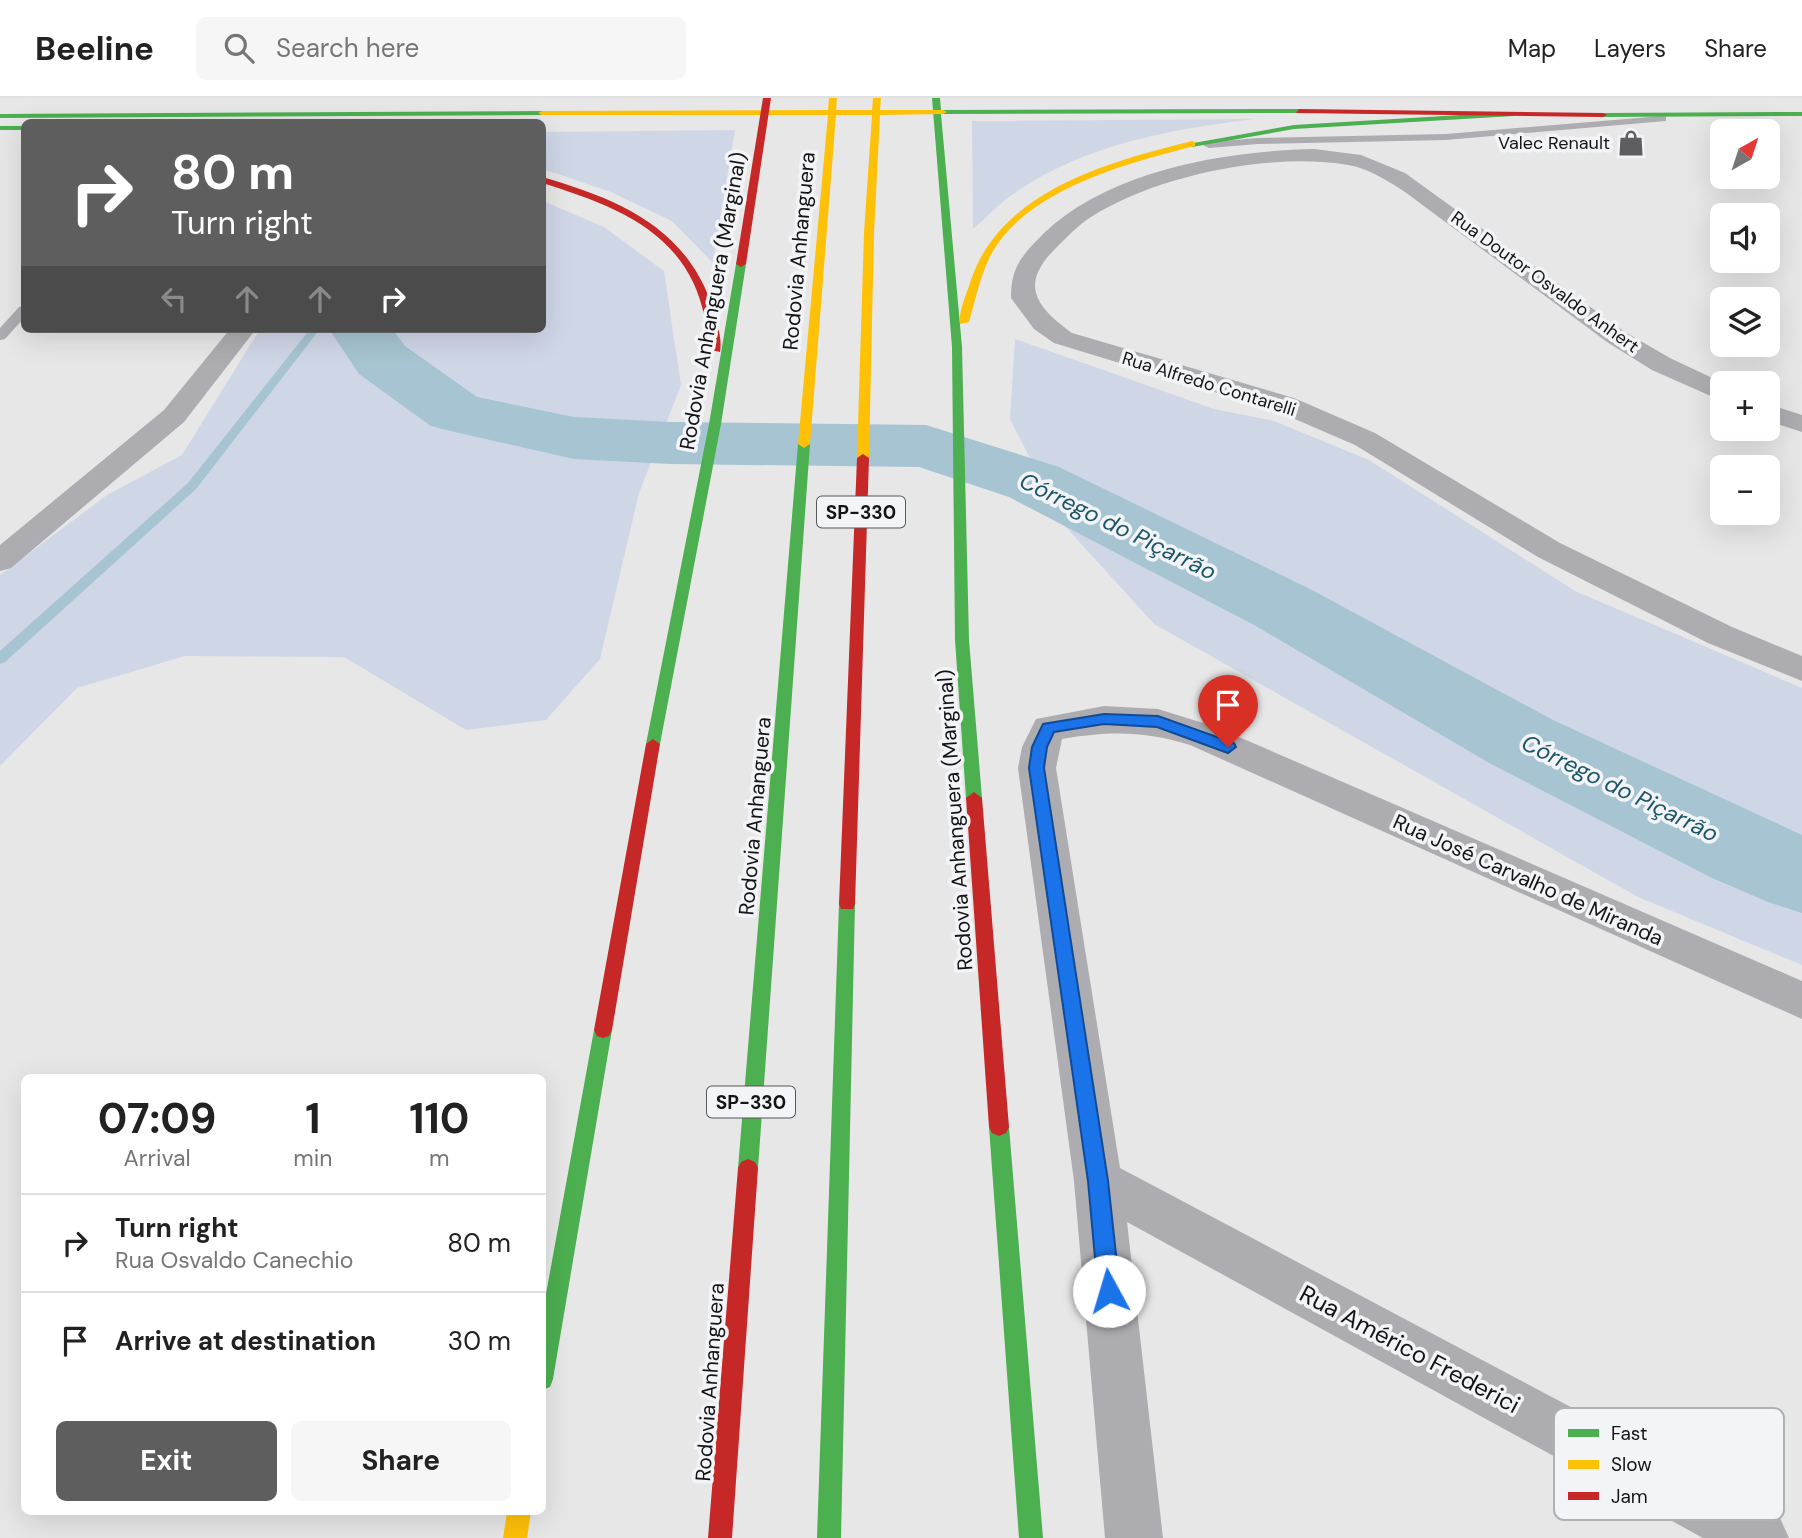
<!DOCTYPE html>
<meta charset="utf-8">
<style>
body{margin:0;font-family:"DM Sans",sans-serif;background:#f6f6f6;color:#222;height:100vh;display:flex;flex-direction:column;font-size:26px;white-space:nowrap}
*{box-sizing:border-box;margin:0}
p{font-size:23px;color:#767676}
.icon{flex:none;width:38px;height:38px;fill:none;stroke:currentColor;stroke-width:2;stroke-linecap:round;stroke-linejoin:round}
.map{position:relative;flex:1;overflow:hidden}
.details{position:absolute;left:21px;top:976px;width:525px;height:441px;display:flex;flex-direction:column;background:#fff;border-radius:10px;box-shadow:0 7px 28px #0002}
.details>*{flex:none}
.banner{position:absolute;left:21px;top:21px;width:525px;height:214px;border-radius:10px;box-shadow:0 7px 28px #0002;background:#5e5e5f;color:#fff;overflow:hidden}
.needle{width:46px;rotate:39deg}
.fabs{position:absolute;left:1710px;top:21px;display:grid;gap:14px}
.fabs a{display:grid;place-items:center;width:70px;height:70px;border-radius:10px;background:#fff;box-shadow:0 7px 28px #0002;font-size:35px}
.pin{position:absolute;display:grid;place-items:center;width:60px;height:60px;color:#fff;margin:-72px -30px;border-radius:50% 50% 50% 0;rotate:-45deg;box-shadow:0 0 7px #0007}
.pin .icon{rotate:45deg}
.me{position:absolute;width:77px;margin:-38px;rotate:354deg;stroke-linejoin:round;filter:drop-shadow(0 0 5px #0008)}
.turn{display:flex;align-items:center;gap:24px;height:147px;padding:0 35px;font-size:32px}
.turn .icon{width:91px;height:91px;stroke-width:2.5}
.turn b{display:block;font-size:49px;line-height:60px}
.lanes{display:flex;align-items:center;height:66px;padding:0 35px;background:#0003;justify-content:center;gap:35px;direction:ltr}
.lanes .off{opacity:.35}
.eta{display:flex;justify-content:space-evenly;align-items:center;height:119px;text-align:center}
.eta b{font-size:42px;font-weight:700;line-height:49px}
.button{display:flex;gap:14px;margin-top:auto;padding:14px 35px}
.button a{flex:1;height:80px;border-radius:10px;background:#5e5e5f;color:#fff;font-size:28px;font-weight:700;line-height:80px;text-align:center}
.button a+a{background:#f6f6f6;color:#222}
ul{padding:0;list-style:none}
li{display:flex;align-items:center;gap:21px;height:98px;padding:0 35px;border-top:2px solid #e0e0e0}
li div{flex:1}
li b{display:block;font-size:26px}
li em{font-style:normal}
header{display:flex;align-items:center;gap:42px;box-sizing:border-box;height:98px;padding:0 35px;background:#fff;border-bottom:2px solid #e0e0e0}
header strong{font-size:33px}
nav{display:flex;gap:38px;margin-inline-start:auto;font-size:24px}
.search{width:490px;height:63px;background:#f6f6f6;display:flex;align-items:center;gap:18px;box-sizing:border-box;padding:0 24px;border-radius:10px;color:#767676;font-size:26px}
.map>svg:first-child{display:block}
.green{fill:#cfd6e6}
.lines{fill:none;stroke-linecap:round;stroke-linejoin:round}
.stream{fill:#a6c4d1;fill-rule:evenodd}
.river{fill:#a6c4d1;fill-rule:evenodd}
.lane{fill:#adacb1;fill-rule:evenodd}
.street{fill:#adacb1;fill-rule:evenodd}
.fast{fill:#4caf50;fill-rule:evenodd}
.slow{fill:#ffc107;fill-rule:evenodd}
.jam{fill:#c62828;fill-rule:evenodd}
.route{fill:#1a73e8;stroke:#114b97;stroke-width:2}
.labels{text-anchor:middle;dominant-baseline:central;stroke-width:7;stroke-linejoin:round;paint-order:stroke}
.far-poi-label{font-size:18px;fill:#141415;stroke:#f3f4f7;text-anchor:end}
.far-street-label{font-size:18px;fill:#141415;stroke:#f3f4f7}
.shield{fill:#f3f4f7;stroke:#575759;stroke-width:2}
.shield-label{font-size:19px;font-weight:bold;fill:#141415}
.street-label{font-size:21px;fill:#141415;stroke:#f3f4f7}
.water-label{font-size:23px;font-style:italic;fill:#1d5569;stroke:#f3f4f7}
.near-street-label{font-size:24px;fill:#141415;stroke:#f3f4f7}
.key{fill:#f3f4f7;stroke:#b0b1b3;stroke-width:2}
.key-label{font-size:19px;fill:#141415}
</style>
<header>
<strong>Beeline</strong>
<div class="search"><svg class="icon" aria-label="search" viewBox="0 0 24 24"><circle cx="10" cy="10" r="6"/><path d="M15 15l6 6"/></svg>Search here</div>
<nav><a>Map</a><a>Layers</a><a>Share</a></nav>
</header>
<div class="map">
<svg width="1802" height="1440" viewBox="0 0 1802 1440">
<rect width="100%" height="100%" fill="#e7e7e8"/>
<path class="green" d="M1256,21C1169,31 1076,48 1005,102C994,111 984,122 973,131L972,23Z
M735,32L713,165L672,123L611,94L543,71V34Z
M543,103L604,129L664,173L681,287L639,395L600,561L546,622L466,632L344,559L185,558L77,590L0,668V477L107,397L182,357L260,231H542Z
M1015,241L1214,311L1274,323L1369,362L1575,493L1802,590V867L1638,799L1154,526L1065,428L1010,321Z"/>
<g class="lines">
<path class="stream" d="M310,231H320L196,391L5,564L0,566V553L188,385Z"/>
<path class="river" d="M329,231H392L405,248L477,299L574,319L670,324L926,327L1059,369L1312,492L1553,622L1802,737V815L1768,804L1710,779L1491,666L1256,528L1009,399L919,369L670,366L574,361L455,334L431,328L359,276Z"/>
<path class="lane" d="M1662,18L1666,19V23L1446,42L1258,46L1209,50L1203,47L1209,44L1258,40L1446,36Z
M24,208V220L5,241L0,242V230L19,209Z"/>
<path class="street" d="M1314,51L1361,57L1405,75L1625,234L1670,260L1723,285L1722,303L1652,272L1607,244L1405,94C1388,83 1368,70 1348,67C1271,54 1157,77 1091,119C1077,128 1066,140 1055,151C1019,187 1036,209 1072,235L1294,300L1375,335L1560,445L1732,529L1802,558V583L1708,545L1538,459L1355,347L1274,312L1054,245L1034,231L1011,200C1011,168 1022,158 1043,136C1109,72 1225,53 1314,51Z
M230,231H256L184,324L11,470L0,473V447L164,312Z
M1768,306L1802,317V334L1768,323Z
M1104,608L1158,611L1216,629L1802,883V921L1190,647C1144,633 1110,633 1062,641L1056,670L1120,1070L1780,1420L1789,1440H1703L1127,1124L1163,1440H1105L1074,1083L1018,670L1022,649L1036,621Z"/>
<path class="fast" d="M932,0H940L941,12L1299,11L1303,13L1299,15L941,16L962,249L969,542L982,700L974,706L966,700L955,542L952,249Z
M545,13L542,17L0,20V16Z
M1511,14L1514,18L1294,31L1192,49L1188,46L1294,27Z
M1802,14V18L1603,19L1599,17L1603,15Z
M0,28H24V32H0Z
M741,163L746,166L721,326L660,646L653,651L646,646L709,326L736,166Z
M804,342L810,346L758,1070L755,1076L748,1079L741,1076L738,1070L798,346Z
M847,799L853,801L855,806L841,1440H817L839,806L841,801Z
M603,924L609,926L612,932L553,1281L550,1289L542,1292V1218L594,932L597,926Z
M999,1020L1006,1023L1009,1029L1043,1440H1019L989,1029L992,1023Z"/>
<path class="slow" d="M829,0H837L836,12H872L873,0H881L880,12H943L947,14L943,16L880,17L874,135L869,360L863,364L857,360L864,135L872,17H836L810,346L804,350L798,346L828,17H542L538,15L542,13L828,12Z
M1192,43L1195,44V48C1130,64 1029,91 993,153C981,174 976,200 969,224L960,226C958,215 966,197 970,185C999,93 1108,64 1192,43Z
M507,1414H531L527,1440H503Z"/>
<path class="jam" d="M763,0H771L746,166L741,169L736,166Z
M1299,11L1603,15L1607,17L1603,19L1296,15Z
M542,79C615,100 682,127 710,202C715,216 723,240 720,254L711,252C707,229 703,205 693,184C665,125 600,103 542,85Z
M863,356L869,360L855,806L853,811H841L839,806L857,360Z
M653,641L660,646L612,932L609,938L603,940L597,938L594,932L646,646Z
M974,694L982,700L1009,1029L1006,1035L999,1038L992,1035L989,1029L966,700Z
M748,1061L755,1064L758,1070L732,1440H708L738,1070L741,1064Z"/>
</g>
<path class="route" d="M1104,616L1158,618L1234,645L1236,649L1228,655L1157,629L1104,626L1054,634L1047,649L1044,670L1108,1083L1120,1193L1116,1200L1109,1203L1102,1200L1098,1193L1088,1083L1029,670L1032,649L1043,626Z"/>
<defs>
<g id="shop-bare" transform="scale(2.1)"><path d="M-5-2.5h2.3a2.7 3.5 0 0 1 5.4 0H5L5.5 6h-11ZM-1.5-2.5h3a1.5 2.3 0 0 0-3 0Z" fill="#5e5e5f" stroke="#f3f4f7" stroke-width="2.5" paint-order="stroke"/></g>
</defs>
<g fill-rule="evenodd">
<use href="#shop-bare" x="1631" y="45"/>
</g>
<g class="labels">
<g class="far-poi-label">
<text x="1610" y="45">Valec Renault</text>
</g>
<g class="far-street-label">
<text transform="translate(1545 184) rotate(36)">Rua Doutor Osvaldo Anhert</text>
<text transform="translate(1209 286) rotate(17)">Rua Alfredo Contarelli</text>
</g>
<g class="shield">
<rect x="817" y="398.5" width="88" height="31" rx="5"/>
<rect x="707" y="988.5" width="88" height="31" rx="5"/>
</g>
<g class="shield-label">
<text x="861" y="414">SP-330</text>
<text x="751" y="1004">SP-330</text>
</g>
<g class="street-label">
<text transform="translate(799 153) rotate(-85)">Rodovia Anhanguera</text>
<text transform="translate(713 203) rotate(-80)">Rodovia Anhanguera (Marginal)</text>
<text transform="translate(755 718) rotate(-85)">Rodovia Anhanguera</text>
<text transform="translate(955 722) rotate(-94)">Rodovia Anhanguera (Marginal)</text>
<text transform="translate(1528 782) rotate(24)">Rua José Carvalho de Miranda</text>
<text transform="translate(710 1284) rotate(-86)">Rodovia Anhanguera</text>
</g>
<g class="water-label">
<text transform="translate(1118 428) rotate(26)">Córrego do Piçarrão</text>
<text transform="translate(1620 690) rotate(26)">Córrego do Piçarrão</text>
</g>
<g class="near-street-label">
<text transform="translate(1410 1251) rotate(28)">Rua Américo Frederici</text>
</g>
</g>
<rect x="1554" y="1310" width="230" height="112" rx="10" class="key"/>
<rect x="1568" y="1331" width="31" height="8" fill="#4caf50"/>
<rect x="1568" y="1362" width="31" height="9" fill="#ffc107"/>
<rect x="1568" y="1394" width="31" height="8" fill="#c62828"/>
<g class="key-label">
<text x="1611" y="1342">Fast</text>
<text x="1611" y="1373">Slow</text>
<text x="1611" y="1405">Jam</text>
</g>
</svg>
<div class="fabs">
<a><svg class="needle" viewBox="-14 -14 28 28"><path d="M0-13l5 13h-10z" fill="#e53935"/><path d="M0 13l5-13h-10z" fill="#767676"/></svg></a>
<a><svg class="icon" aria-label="sound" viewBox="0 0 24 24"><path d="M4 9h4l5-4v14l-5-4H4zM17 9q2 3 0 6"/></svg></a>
<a><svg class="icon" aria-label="layers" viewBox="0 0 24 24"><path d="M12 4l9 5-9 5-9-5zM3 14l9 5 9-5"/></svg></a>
<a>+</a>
<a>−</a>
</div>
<div class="pin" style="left:1228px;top:649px;background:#d93025"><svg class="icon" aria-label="arrive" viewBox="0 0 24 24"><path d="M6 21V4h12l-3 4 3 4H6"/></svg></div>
<svg class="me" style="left:1109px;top:1193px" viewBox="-20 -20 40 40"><circle r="19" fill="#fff"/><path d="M0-13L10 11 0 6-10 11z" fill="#1a73e8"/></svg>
<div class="banner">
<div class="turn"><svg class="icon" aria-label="right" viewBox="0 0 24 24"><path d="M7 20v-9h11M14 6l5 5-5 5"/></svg><div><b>80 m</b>Turn right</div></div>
<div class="lanes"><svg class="icon off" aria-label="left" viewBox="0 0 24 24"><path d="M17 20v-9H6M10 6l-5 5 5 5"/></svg><svg class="icon off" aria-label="ahead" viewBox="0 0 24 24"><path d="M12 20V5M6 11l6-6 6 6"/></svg><svg class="icon off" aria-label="ahead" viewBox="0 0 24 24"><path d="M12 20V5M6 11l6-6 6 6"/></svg><svg class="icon" aria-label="right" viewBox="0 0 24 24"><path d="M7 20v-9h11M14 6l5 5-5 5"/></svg></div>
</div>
<section class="details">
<div class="eta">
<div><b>07:09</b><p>Arrival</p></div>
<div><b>1</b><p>min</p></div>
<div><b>110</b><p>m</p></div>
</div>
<ul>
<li><svg class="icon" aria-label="right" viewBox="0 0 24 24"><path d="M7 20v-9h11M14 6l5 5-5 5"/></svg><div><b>Turn right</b><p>Rua Osvaldo Canechio</p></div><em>80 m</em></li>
<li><svg class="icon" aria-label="arrive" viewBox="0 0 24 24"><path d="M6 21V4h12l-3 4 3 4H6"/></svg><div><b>Arrive at destination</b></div><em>30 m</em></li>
</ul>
<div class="button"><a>Exit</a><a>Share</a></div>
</section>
</div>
